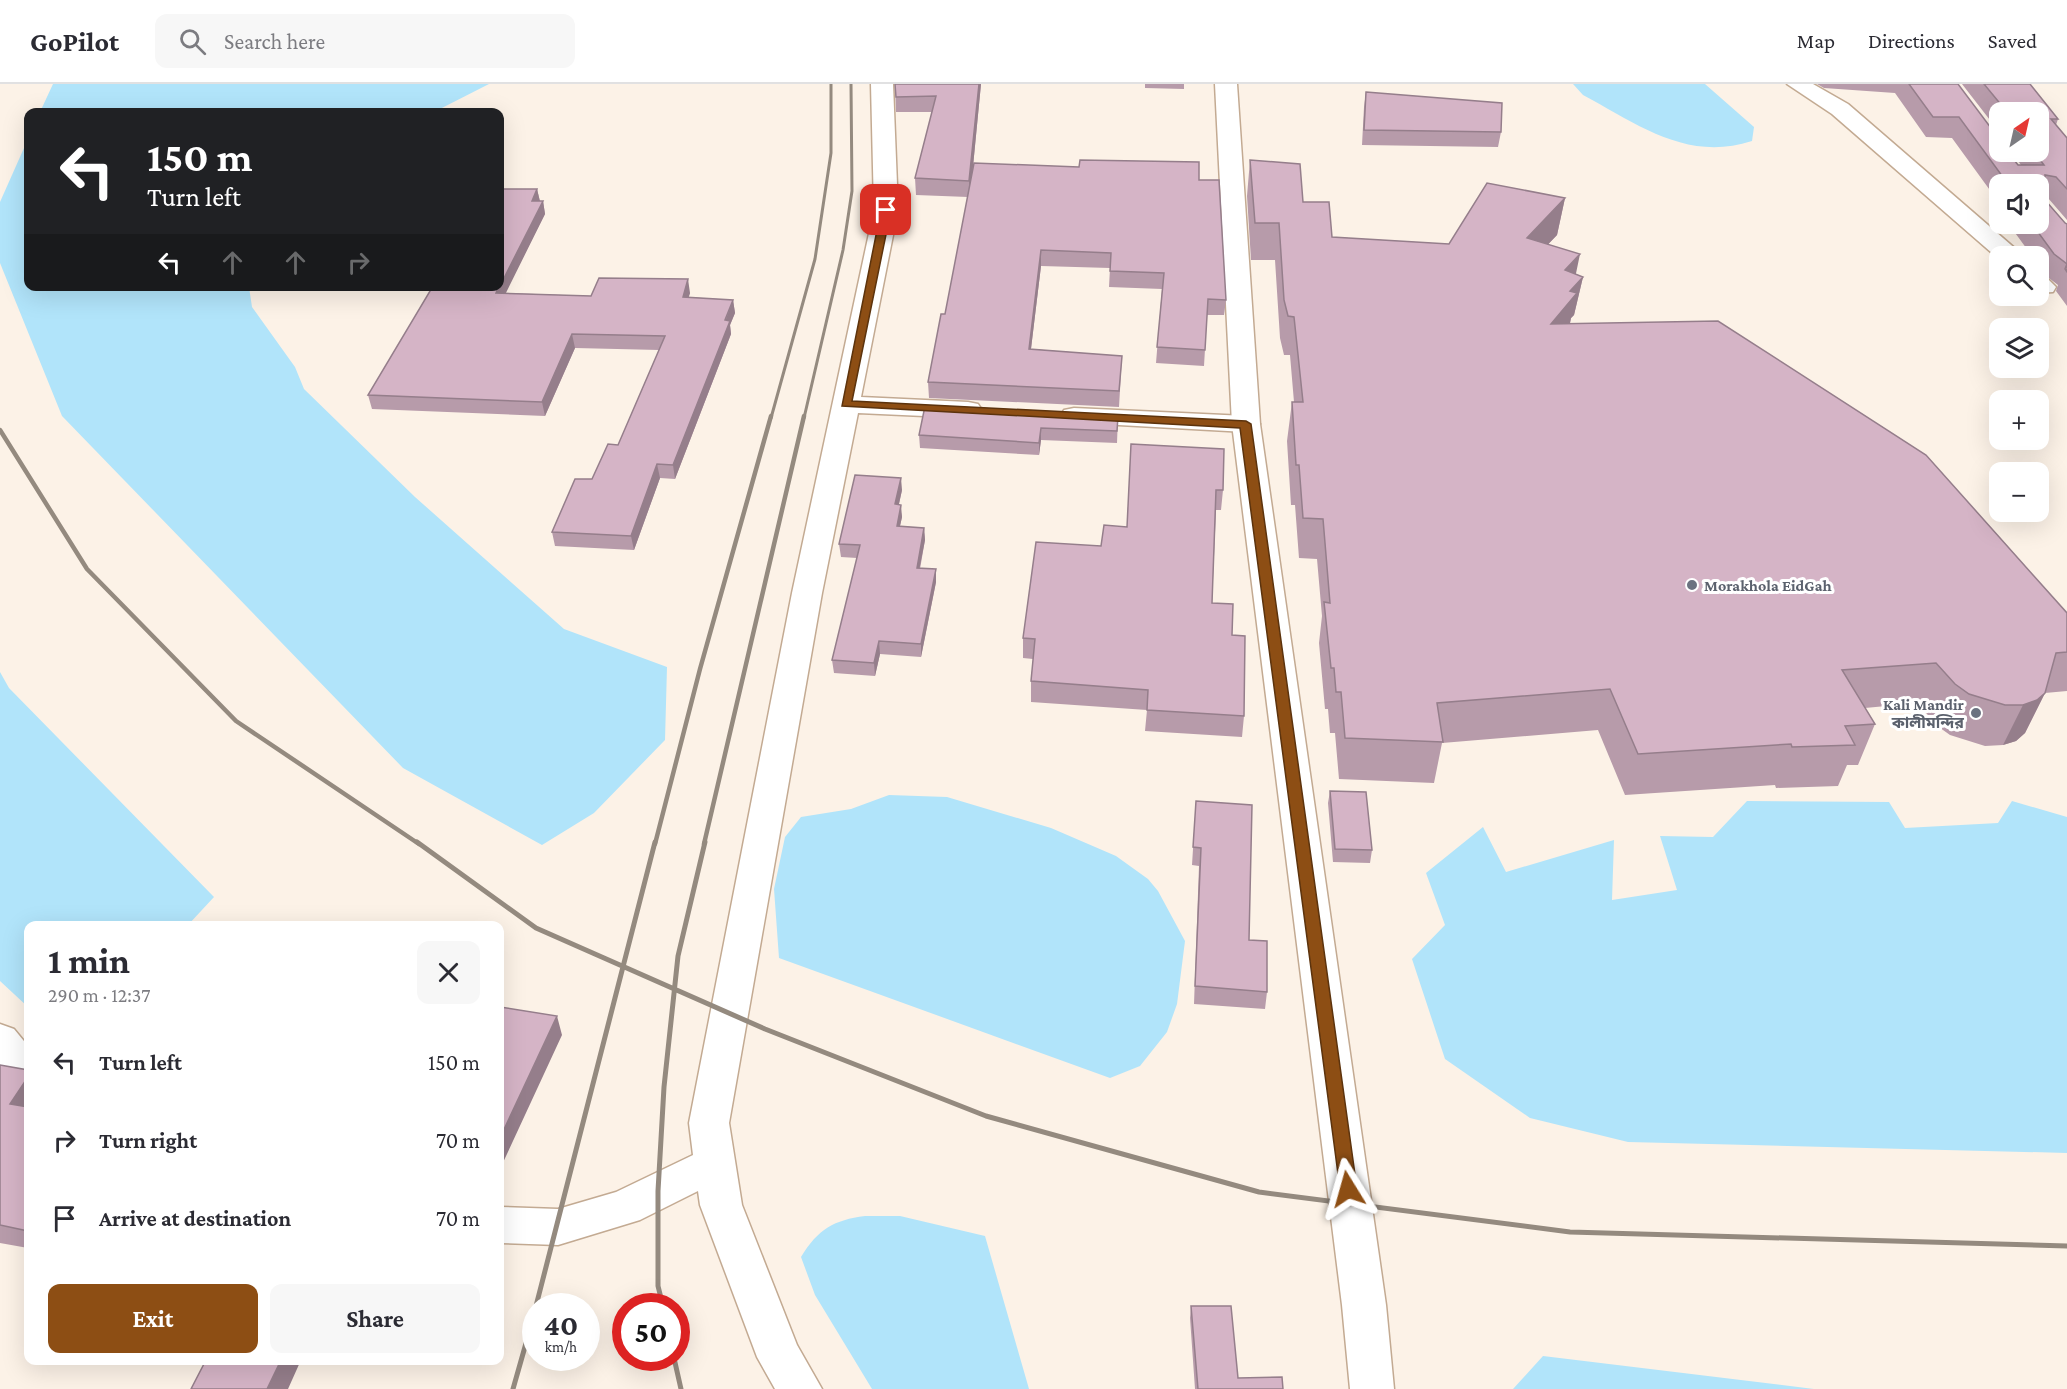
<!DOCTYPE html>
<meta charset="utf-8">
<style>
body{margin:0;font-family:"Crimson Pro","Noto Sans Bengali",serif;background:#f7f7f7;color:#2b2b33;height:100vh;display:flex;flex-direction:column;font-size:22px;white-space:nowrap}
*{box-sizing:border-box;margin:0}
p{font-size:20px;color:#7c7c81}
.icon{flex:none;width:33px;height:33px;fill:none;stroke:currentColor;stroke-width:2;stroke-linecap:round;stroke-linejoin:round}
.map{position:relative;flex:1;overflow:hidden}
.side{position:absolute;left:24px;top:837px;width:480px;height:444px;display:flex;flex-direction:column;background:#fff;border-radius:12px;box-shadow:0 6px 24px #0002}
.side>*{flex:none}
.banner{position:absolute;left:24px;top:24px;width:480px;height:183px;border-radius:12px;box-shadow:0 6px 24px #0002;background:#202124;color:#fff;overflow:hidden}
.needle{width:39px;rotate:34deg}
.fabs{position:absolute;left:1989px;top:18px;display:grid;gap:12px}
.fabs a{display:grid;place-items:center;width:60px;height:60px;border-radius:12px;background:#fff;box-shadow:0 6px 24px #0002;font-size:30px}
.speed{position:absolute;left:522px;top:1209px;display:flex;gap:12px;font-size:30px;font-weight:700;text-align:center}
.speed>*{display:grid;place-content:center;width:78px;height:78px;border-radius:50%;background:#fff;box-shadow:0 6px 24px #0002;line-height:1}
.speed small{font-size:15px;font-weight:400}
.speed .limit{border:9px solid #d22;background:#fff;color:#111}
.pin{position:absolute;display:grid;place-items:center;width:51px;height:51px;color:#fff;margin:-26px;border-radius:12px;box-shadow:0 3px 9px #0006}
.me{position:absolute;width:66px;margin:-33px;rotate:352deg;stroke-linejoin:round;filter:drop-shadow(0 0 4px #0008)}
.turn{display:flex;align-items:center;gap:21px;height:126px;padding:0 24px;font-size:27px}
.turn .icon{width:78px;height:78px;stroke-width:2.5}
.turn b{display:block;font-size:42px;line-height:51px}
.lanes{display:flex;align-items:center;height:57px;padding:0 24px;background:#0003;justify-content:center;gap:30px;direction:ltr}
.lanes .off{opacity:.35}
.round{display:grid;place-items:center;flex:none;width:63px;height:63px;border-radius:12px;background:#f7f7f7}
.headline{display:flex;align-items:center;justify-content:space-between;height:102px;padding:0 24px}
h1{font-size:36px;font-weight:700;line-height:45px}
.primary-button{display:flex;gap:12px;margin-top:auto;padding:12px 24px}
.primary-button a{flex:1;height:69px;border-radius:12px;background:#8d4e14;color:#fff;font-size:24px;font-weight:700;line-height:69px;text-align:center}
.primary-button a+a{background:#f7f7f7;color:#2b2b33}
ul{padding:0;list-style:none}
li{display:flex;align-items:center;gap:18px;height:78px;padding:0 24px}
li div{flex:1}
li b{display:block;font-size:22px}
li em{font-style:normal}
header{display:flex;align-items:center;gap:36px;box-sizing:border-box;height:84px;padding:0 30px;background:#fff;border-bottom:2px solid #e1e1e2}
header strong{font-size:28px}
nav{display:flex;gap:33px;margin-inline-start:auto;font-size:21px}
.search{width:420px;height:54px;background:#f7f7f7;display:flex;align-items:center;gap:15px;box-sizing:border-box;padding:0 21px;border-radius:12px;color:#7c7c81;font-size:22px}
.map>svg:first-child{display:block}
.water{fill:#b1e4fa}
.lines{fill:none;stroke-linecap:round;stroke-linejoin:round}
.street-casing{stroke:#c3aa92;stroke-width:3}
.secondary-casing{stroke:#c3aa92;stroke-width:3}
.street{fill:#fff;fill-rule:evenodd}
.secondary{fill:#fff;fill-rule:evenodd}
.rail-far2{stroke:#948a7f;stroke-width:3}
.rail-far1{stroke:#948a7f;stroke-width:4.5}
.rail{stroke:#948a7f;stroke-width:5}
.wall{fill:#b79baa}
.shaded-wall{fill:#957e8b}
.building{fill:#d5b4c6;stroke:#957e8b;stroke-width:1.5}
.route{fill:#8d4e14;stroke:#5c330d;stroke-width:1.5}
.worship-dot{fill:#6b7280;stroke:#fff;stroke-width:2}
.labels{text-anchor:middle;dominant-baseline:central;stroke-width:6;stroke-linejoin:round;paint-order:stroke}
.worship-label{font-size:16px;font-weight:bold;fill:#5b616d;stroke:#fff;text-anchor:start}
</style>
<header>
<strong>GoPilot</strong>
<div class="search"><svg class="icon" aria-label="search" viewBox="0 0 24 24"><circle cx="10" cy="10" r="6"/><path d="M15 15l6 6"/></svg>Search here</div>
<nav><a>Map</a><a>Directions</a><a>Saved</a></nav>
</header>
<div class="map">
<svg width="2067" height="1305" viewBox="0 0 2067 1305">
<rect width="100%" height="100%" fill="#fcf2e7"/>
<path class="water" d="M53,0H489L434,28H40Z
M1573,0H1705L1754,43L1752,57C1687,78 1639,41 1583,11Z
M28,55V202L249,203L252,223L295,283L304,305L415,413L564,545L667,583L665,656L594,729L542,761L403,684L62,332L0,179V118Z
M0,588L9,604L214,813L188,841L28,842V923L0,897Z
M889,711L947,713L1051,744L1116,772L1148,795L1158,807L1185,857L1177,920L1167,948L1140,982L1110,994L779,874L774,805L785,753L801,733L851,725Z
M1747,717L1889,718L1905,744L1998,739L2012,717L2067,733V1069L1628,1058L1530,1034L1445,975L1412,875L1445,841L1426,789L1483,743L1506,788L1614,756L1612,816L1677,806L1660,752L1713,753Z
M865,1132H900L985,1152L1029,1305H872L815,1211L801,1173C818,1145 834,1136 865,1132Z
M1543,1272L1814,1305H1513Z"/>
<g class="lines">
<g class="street-casing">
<path id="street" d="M871,0H893L898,126L861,313L968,318L978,320L982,326L978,332L968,334L858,329L822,509L729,1039L742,1121L797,1261L822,1305H775L757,1273L700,1121L698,1107L640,1136L558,1161L500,1159V1123L558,1125L616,1108L693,1071L689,1039L792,509L874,126Z
M1787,0H1813L1848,20L2018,167L2021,172H2000V176L1832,30Z
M2038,192L2047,194L2056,203L2053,208L2038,209Z
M1074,324L1246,332L1256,334L1260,340L1256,346L1246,348L1064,338L1060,332L1064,326Z
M0,940L14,945L28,962V1004L14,999L0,983Z"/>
</g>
<g class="secondary-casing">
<path id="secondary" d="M1215,0H1237L1260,340L1386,1221L1394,1305H1350L1342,1221L1232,340Z"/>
</g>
<use href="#street" class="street"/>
<use href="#secondary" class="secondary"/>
<path class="rail-far2" d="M771,334L815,175L831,69V0
M804,334L843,166L852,107L851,0"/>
<path class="rail-far1" d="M0,346L87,485L236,637L419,760
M655,760L700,585L771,332
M704,760L804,332"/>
<path class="rail" d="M417,758L536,844L765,945L986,1032L1259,1108L1570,1148L2067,1162
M536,1222L655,758
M663,1222L658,1202V1107L664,1003L678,872L705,758
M674,1274L681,1305
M513,1305L536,1224"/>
</g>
<path class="wall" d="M895,0H981L972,93L1199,96L1226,216L1224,231H1207L1204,282L1156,279L1162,205L1109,203L1110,184L1041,182L1031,265L1122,272L1119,323L929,314L928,298L945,230L968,113L916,111L915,94L932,28H896Z
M1145,0H1184V5L1145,4Z
M1817,0H1958L2018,81H2021L2012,68H2038V28H2000V49L1962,0H2030L2058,35L2056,41L2067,54V136L2048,114L2045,113V116L2065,139L2067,140V222L2056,207L2058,201L2045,191L2038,182V172H2032L2013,146L2014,141L2013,140H2038V100H2000V120L1952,54L1926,53L1895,9L1824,4Z
M1366,8L1501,48L1498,63L1362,61L1364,23Z
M1250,76L1303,118L1332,153L1449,160L1565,114L1557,151L1548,160L1576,190L1583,193L1574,231L1571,234L1570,240L2067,529V607L2045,609L2025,649L2016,657L2003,661L1985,662L1950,651L1936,641L1918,619L1865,624L1875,640L1858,681H1847L1838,702L1776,704L1775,701L1625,711L1598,646L1442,659L1434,699L1339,695L1335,649H1330L1328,625H1325L1319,559L1322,532L1317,475L1299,474L1295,421H1291L1287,357L1292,318H1294L1290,271H1284L1280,254L1275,176H1251L1247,112Z
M537,105L540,117H543L545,130L505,209L591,212L690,209L688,213L733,216L735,229L730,241L731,250L675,395L660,394L634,466L555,462L552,448L618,361L659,266L575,264L545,332L372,325L368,311Z
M1118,332L1117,359L1041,356L1039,371L920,364L919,351Z
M1131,360L1223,406L1221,426H1216L1212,519L1232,551L1244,632L1242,653L1145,647L1147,626L1031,618V597L1033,575L1023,574V554L1101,462L1127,443Z
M902,406L899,420L902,433L900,442L924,444L925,456L920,485H936V498L921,573L880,570L875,592L834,589L832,576L857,474L841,473L839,460Z
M1330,707L1372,766L1370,779L1333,778L1328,719Z
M1196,717L1249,856L1267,908L1265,925L1194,920L1199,782L1192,781Z
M0,981L28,986V1164L0,1159Z
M1191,1222L1238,1294L1283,1305H1195L1190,1234Z"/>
<path class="shaded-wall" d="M979,0H981L970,113L969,97Z
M537,105L540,118L532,117Z
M1565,114L1557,151L1519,191L1527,154Z
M543,117L545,130L499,223L496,209Z
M1041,166V182L1029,281V265Z
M1580,170L1573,204L1583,193L1574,231L1571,234L1568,247L1551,240L1565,186Z
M688,195L690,209L685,226L683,213Z
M733,216L735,229L730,241L731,250L675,395L673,381Z
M572,250L575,264L545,332L542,318Z
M1041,344V356L1039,371V359Z
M657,380L660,394L634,466L631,452Z
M901,394L902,406L896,433L895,420Z
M901,421L902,433L897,455V442Z
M924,444L925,456L917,497V484Z
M936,485V498L921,573V560Z
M879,557L880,570L875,592L874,579Z
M2045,609L2025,649L2016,657L2003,661L2023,621Z
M557,932L562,951L500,1085V1054Z
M28,993V1033L10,1020Z
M281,1276H301L288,1305H267Z"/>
<path class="building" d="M895,0H979L969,97L915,94L936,12L896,13Z
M1909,0H1958L2000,56V68H2008L2018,81H2044L2034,68H2038V28H2007L1984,0H2030L2058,35H2051L2067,54V105L2056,93L2045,91V116L2065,139L2067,140V188L2065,185L2067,180L2054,170L2032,140H2038V100H2008L1959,33H1933Z
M1366,8L1502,19L1501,48L1364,46Z
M1080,76L1199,78V96H1219L1226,216L1208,215L1205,266L1157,263L1164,189L1110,187L1111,169L1041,166L1029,265L1122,272L1119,307L928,298L941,230H945L974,79L1079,83Z
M1250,76L1300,80L1303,118H1329L1332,153L1449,160L1487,99L1565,114L1527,154L1580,170L1565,186L1583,193L1570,207L1577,209L1551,240L1718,237L1926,371L2067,529V568L2056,569L2045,609L2037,616L2023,621H2005L1969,610L1955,600L1936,579L1842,586L1875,640L1845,642L1855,661L1792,663L1791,660L1638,670L1610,605L1437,619L1443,658L1345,654L1341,608H1336L1334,584H1331L1324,518L1330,519L1323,435L1303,434L1299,381H1296L1292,318H1303L1294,233L1288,232L1284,216L1279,139H1255Z
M500,105H537L532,117H543L500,202Z
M599,194L688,195L683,213L733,216L725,236L730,237L673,381L657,380L631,452L552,448L575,395H592L608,360L618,361L665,252L572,250L542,318L368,311L433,202H499L496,209L591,212Z
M925,322L1118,332L1117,347L1041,344L1039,359L919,351Z
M1131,360L1224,365L1223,406H1216L1212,519L1233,520L1232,551L1245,552L1244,632L1147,626L1148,606L1031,597L1035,555L1023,554L1036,458L1101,462L1104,441L1127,443Z
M855,391L901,394L895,420L901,421L897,442L924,444L917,484L936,485L921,560L879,557L874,579L832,576L860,461L839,460Z
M1330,707L1366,708L1372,766L1335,765Z
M1196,717L1252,721L1249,856L1267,857V908L1195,902L1201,764L1193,763Z
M500,923L557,932L500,1054Z
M0,981L28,986V993L10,1020L28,1023V1147L0,1141Z
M1191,1222H1231L1238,1294L1282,1293L1283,1305H1198Z
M206,1276H281L267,1305H191Z"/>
<path class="route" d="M886,123L891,126L852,317L1246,337L1251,340L1357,1105L1354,1110L1348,1113L1342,1110L1340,1105L1240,344L842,322L881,126Z"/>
<g class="worship-dot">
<circle cx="1692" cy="501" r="6"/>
<circle cx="1976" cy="629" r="6"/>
</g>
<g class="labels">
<g class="worship-label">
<text x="1704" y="501">Morakhola EidGah</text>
<text x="1964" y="620" text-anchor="end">Kali Mandir<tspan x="1964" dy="18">কালীমন্দির</tspan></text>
</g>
</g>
</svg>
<div class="fabs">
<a><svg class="needle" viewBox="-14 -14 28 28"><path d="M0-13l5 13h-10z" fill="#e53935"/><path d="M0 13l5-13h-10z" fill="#7c7c81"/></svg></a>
<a><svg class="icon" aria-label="sound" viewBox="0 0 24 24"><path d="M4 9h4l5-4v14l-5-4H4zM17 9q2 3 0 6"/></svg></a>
<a><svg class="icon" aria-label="search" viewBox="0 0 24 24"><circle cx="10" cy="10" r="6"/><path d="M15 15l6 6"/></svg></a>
<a><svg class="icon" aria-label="layers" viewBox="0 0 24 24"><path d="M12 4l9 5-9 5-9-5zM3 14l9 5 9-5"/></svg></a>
<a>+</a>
<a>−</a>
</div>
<div class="speed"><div>40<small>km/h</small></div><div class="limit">50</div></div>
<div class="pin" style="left:886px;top:126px;background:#d93025"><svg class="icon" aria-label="arrive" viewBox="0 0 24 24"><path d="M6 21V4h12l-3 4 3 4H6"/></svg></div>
<svg class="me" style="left:1348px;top:1105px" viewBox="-20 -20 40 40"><path d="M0-17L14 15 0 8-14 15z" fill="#8d4e14" stroke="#fff" stroke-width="4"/></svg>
<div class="banner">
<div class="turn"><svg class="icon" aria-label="left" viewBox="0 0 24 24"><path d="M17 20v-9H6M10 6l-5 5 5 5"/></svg><div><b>150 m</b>Turn left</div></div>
<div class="lanes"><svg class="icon" aria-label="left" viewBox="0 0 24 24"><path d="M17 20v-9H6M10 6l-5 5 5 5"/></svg><svg class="icon off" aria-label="ahead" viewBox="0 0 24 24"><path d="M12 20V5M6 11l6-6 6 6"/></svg><svg class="icon off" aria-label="ahead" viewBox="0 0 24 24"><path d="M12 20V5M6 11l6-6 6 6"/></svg><svg class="icon off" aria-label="right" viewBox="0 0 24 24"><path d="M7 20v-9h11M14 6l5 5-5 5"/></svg></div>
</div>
<section class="side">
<div class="headline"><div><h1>1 min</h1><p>290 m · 12:37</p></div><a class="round"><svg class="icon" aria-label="close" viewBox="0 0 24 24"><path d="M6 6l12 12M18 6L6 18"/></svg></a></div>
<ul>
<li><svg class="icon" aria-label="left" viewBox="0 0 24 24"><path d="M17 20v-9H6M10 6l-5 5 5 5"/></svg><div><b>Turn left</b></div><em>150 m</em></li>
<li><svg class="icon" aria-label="right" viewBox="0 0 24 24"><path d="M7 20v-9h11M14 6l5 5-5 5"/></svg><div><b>Turn right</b></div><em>70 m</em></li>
<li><svg class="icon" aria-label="arrive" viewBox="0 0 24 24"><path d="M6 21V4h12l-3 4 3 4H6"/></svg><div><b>Arrive at destination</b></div><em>70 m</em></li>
</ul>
<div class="primary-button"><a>Exit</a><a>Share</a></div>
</section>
</div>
